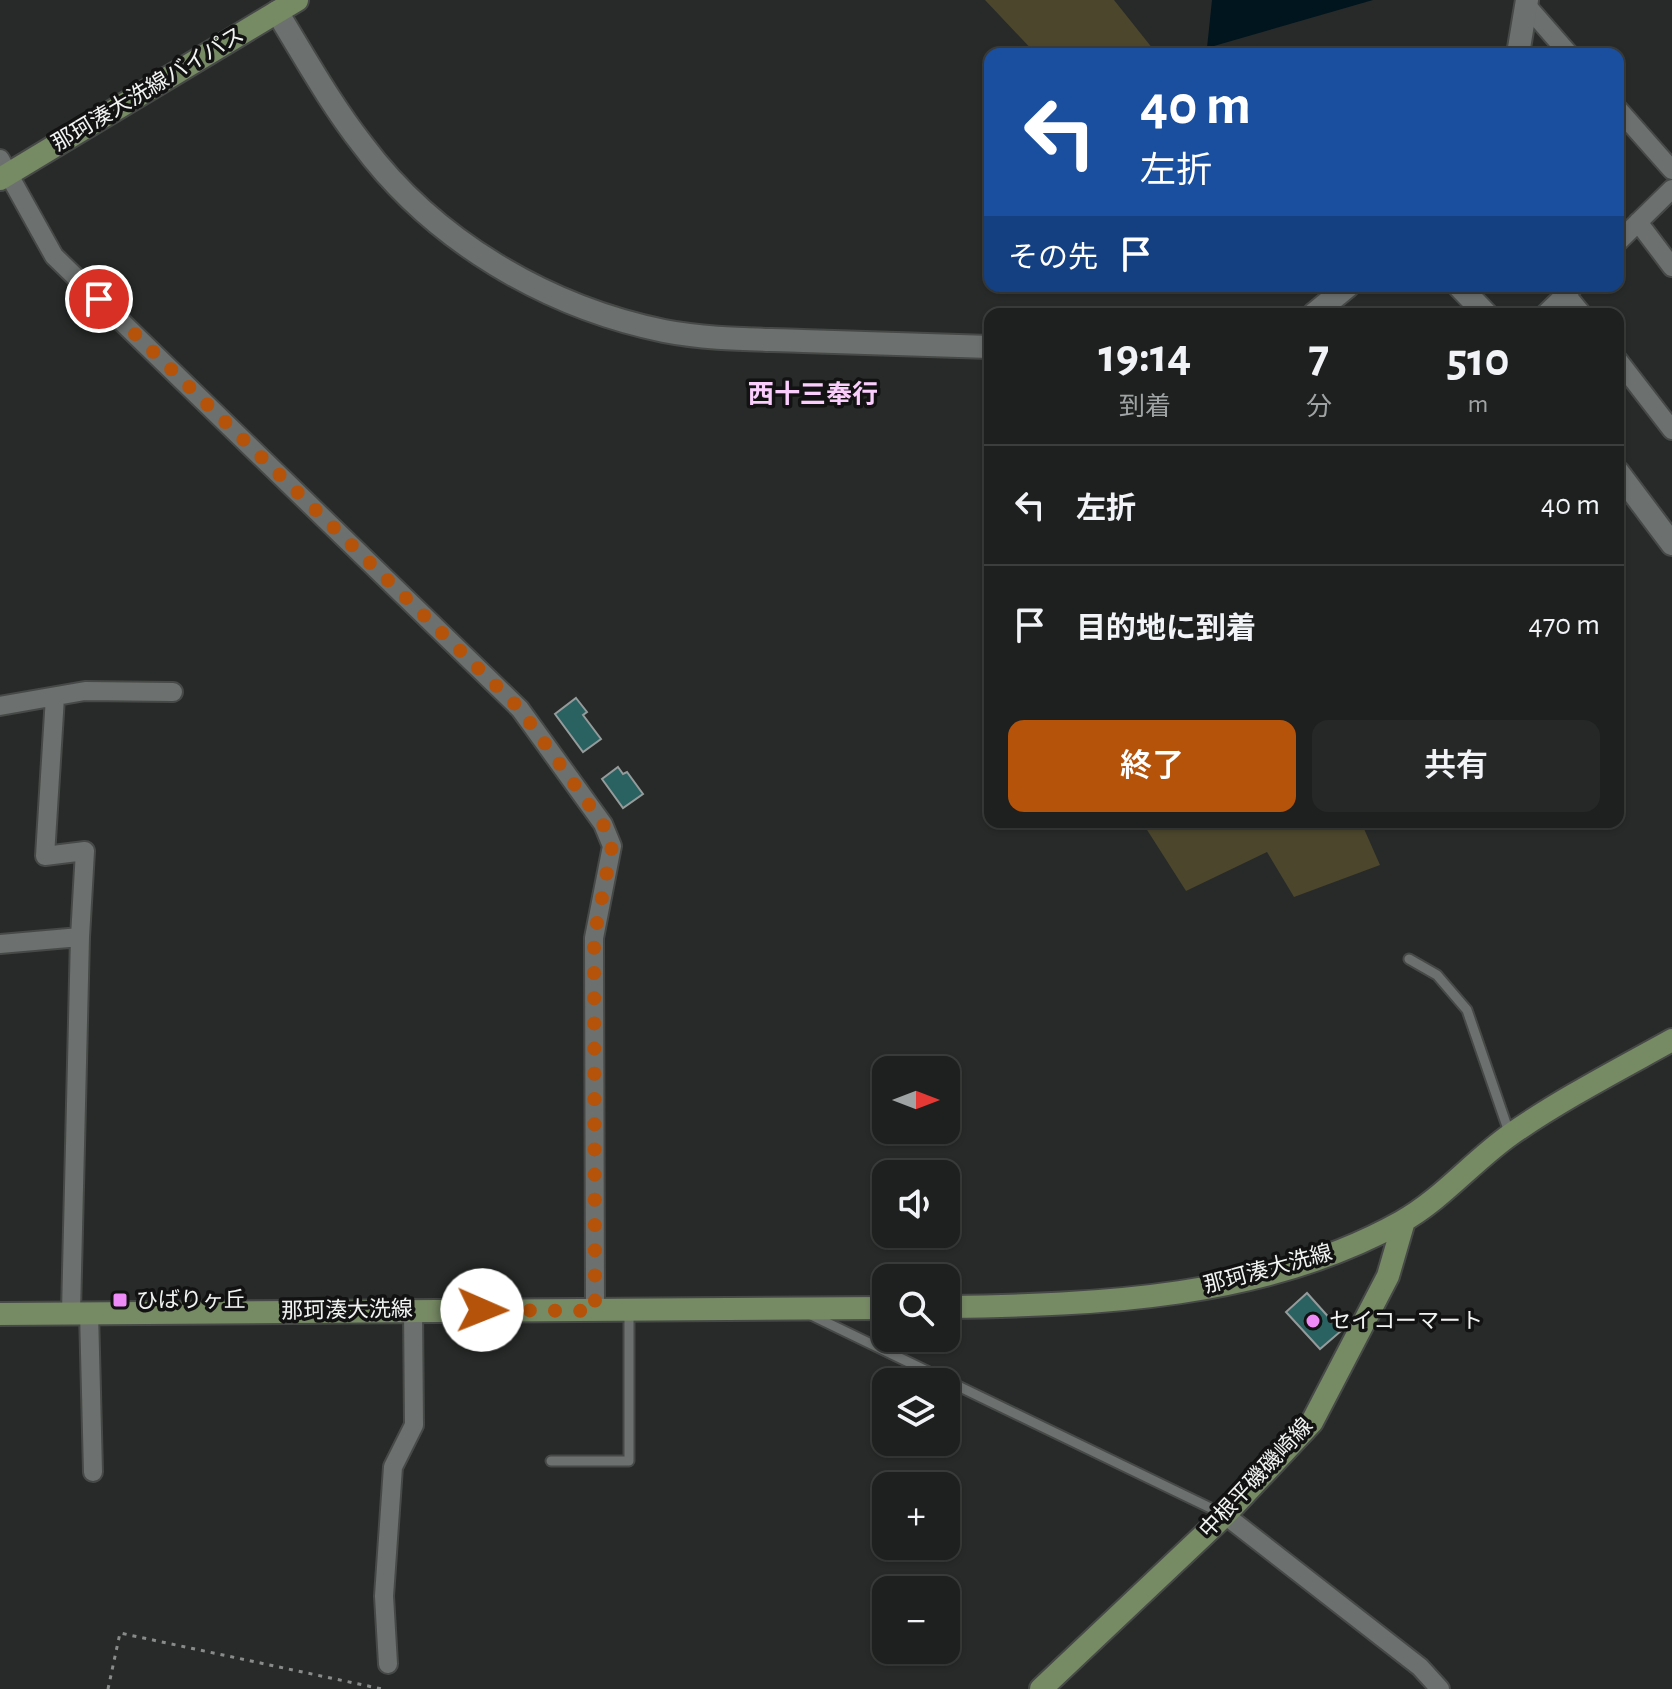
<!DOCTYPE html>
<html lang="ja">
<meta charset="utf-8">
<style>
body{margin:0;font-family:"Alegreya Sans","Noto Sans JP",sans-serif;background:#252827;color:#f1f3f6;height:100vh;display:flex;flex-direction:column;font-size:30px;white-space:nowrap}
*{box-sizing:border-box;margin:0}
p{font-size:26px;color:#a0a3a4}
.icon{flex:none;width:44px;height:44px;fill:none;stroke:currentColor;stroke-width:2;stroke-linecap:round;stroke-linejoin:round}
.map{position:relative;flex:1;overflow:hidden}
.sheet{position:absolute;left:984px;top:308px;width:640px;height:520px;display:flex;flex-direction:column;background:#1d201e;border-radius:16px;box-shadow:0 2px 6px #0004,0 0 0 2px #3b3e3c}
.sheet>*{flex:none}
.top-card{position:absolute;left:984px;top:48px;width:640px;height:244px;border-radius:16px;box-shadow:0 2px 6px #0004,0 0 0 2px #3b3e3c;background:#1a4fa0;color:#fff;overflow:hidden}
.needle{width:52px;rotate:90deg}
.fabs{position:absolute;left:872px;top:1056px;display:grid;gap:16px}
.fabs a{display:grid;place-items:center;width:88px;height:88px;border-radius:16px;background:#1d201e;box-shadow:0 2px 6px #0004,0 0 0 2px #3b3e3c;font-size:40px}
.pin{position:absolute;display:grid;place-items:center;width:68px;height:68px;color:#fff;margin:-34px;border:4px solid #fff;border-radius:50%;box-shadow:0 2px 8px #0007}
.me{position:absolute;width:88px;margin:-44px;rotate:91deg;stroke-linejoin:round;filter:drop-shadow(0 0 6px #0008)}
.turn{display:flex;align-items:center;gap:28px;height:168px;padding:0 24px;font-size:36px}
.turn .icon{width:104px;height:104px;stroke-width:2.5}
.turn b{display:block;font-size:56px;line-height:68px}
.then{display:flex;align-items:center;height:76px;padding:0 24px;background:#0003;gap:16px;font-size:30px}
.eta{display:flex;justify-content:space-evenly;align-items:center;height:136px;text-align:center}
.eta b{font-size:48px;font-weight:600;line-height:56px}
.button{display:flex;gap:16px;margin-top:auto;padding:16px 24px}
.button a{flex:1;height:92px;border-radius:16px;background:#b45309;color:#fff;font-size:32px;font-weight:600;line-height:92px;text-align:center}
.button a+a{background:#252827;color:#f1f3f6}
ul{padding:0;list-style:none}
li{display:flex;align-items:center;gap:24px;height:120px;padding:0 24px;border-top:2px solid #3b3e3c}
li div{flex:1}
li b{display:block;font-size:30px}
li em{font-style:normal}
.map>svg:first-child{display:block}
.green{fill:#4b462c}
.water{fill:#00151e}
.building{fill:#2a6161;stroke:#959a9a;stroke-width:2}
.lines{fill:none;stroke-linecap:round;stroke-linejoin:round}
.service-casing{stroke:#464947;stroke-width:13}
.minor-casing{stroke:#464947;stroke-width:22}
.tertiary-casing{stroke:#464947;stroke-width:26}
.secondary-casing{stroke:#464947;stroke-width:26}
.path{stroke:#898b8a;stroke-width:3;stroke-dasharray:4 6;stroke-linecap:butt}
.service{stroke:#6c706e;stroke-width:9}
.minor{stroke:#6c706e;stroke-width:18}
.tertiary{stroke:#6c706e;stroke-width:22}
.secondary{stroke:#768a64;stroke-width:22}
.route{stroke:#b45309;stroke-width:14;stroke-dasharray:0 25.2}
.poi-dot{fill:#ef8bf7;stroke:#111211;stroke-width:3}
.labels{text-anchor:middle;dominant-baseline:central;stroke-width:7;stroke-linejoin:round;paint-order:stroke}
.street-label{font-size:22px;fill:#f1f3f2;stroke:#111211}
.poi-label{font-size:22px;fill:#f1f3f2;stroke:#111211;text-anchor:start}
.quarter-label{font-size:26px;font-weight:bold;fill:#facdfd;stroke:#111211}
</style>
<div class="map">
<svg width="1672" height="1689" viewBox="0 0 1672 1689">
<rect width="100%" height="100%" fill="#272a28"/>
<path class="green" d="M985,0H1114L1157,54H1036Z
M1142,822H1361L1380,865L1294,897L1267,852L1186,891Z"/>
<path class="water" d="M1212,0H1373L1207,48Z"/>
<path class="building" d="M576,698L587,712L583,715L601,739L583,752L555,714Z
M618,767L623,774L627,772L643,794L623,808L602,779Z
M1307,1293L1341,1331L1320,1349L1286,1312Z"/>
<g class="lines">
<g class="service-casing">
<path id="service" d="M1409,959L1437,975L1467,1010L1510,1135
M809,1314L1225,1515
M551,1461H629V1311"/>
</g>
<g class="minor-casing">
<path id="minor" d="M1527,6L1569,54
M1618,109L1672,170
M0,159L54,256L520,709L603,824L612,846L594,938L595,1311
M1638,222L1672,267
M1618,242L1672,189
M1559,286L1582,314
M1545,314L1574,286
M1618,360L1672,430
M55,697L45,856L85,851L80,937L71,1313
M0,706L85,691L173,692
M0,944L80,937
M89,1312L93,1472
M1225,1515L1420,1667L1440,1689
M388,1664L384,1596L393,1467L414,1425L413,1309"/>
</g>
<g class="tertiary-casing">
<path id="tertiary" d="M277,12C304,56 330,103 362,144C434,241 547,307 664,331C710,340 756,339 803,341C865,343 928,345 990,347
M1518,54L1527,0
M1459,286L1486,314
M1314,314L1348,286
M1618,472L1672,544"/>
</g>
<g class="secondary-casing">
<path id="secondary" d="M0,179L297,0
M946,1307C1098,1305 1265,1298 1401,1222C1441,1200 1472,1162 1510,1135C1560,1100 1618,1070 1672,1040
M0,1314L886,1308
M1041,1689L1225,1515L1312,1422L1388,1276L1404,1221"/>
</g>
<path class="path" d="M108,1689L120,1633L382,1689"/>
<use href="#service" class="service"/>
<use href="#minor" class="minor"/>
<use href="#tertiary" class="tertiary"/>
<use href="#secondary" class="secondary"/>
</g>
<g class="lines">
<path class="route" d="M99,299L520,709L603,824L612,846L594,938L595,1311L482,1310"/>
</g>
<g class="poi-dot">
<rect x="112" y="1292" width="16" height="16" rx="4"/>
<circle cx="1313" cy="1321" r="8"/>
</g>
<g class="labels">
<g class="street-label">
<text transform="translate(148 89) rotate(-31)">那珂湊大洗線バイパス</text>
<text transform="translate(1268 1269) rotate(-15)">那珂湊大洗線</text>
<text transform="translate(347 1310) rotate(-1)">那珂湊大洗線</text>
<text transform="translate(1256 1478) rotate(-47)">中根平磯磯崎線</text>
</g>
<g class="poi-label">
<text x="136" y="1300">ひばりヶ丘</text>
<text x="1329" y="1321">セイコーマート</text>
</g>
<g class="quarter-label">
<text x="813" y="395">西十三奉行</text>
</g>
</g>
</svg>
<div class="fabs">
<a><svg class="needle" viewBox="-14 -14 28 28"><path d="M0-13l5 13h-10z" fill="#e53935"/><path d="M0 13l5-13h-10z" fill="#a0a3a4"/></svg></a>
<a><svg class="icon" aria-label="sound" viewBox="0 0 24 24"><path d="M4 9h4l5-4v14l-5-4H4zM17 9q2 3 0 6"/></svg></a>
<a><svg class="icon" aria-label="search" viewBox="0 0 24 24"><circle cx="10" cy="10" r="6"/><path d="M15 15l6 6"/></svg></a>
<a><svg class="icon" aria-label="layers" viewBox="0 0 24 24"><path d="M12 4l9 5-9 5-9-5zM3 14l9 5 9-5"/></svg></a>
<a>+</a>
<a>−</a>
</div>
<div class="pin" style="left:99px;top:299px;background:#d93025"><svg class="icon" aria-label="arrive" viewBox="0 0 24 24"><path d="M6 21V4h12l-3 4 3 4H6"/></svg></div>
<svg class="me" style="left:482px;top:1310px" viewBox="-20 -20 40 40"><circle r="19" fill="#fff"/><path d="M0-13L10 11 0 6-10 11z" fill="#b45309"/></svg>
<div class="top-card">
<div class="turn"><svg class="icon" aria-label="left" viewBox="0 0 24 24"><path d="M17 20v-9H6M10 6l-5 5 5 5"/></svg><div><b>40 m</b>左折</div></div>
<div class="then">その先<svg class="icon" aria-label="arrive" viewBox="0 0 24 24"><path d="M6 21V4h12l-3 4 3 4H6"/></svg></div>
</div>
<section class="sheet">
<div class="eta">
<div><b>19:14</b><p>到着</p></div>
<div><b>7</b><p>分</p></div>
<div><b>510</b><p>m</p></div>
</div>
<ul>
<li><svg class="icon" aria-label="left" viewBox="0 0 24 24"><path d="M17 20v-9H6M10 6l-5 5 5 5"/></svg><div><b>左折</b></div><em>40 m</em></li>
<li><svg class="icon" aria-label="arrive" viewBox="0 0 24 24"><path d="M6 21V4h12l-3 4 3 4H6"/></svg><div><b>目的地に到着</b></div><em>470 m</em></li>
</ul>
<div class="button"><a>終了</a><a>共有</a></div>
</section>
</div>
